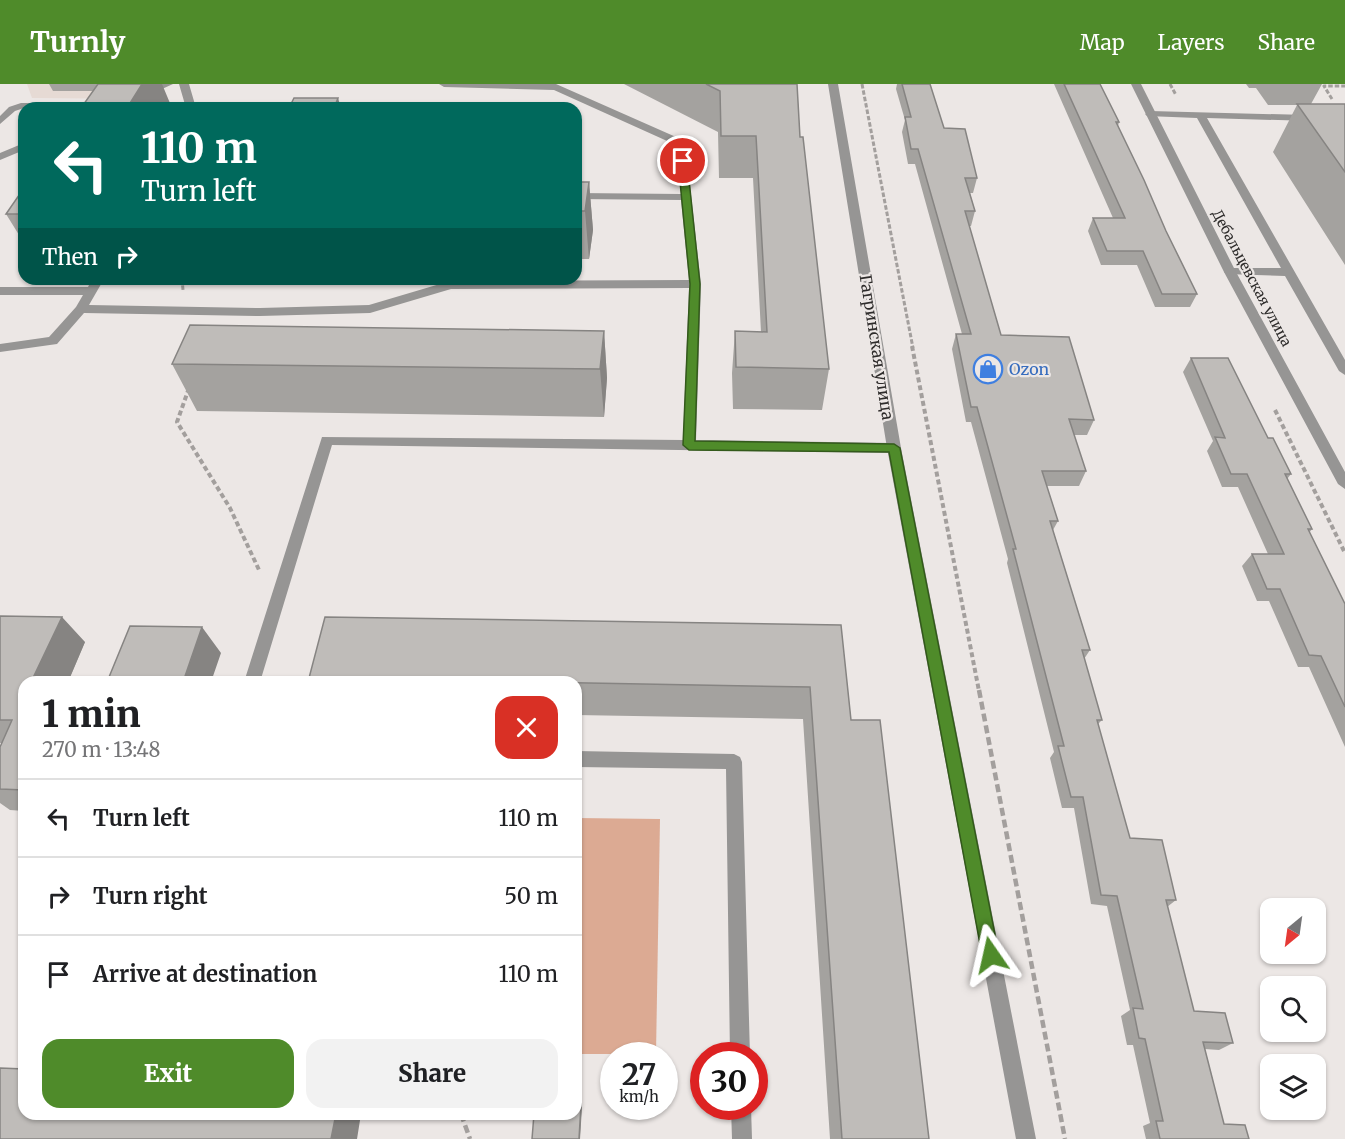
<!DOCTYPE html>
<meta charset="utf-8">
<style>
body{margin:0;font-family:Merriweather,serif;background:#f2f2f2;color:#202124;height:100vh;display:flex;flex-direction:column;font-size:22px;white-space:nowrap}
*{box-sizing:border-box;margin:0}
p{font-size:20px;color:#757577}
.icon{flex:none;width:33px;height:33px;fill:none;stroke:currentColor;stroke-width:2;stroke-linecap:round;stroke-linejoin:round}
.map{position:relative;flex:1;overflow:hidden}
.side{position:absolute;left:18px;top:592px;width:564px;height:444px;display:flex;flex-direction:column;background:#fff;border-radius:18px;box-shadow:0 2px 4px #0004}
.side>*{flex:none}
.guide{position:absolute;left:18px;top:18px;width:564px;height:183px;border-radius:18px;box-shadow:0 2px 4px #0004;background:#00695c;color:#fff;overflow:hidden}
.needle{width:39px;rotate:209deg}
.controls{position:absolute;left:1260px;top:814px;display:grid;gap:12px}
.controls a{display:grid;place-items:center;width:66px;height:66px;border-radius:12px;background:#fff;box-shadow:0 2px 4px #0004;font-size:30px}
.speed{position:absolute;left:600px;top:958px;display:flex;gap:12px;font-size:30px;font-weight:700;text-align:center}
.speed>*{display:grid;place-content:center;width:78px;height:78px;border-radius:50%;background:#fff;box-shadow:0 2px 4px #0004;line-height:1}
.speed small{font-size:15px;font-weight:400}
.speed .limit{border:9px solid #d22;background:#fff;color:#111}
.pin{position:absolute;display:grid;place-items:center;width:51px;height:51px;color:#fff;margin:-26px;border:3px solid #fff;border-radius:50%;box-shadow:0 2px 6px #0007}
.me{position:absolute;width:66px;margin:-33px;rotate:349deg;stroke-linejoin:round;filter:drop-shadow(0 0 4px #0008)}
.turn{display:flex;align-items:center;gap:21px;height:126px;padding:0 24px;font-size:27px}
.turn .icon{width:78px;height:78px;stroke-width:2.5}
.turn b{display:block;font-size:42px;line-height:51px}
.then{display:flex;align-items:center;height:57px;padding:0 24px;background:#0003;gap:12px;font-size:22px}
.round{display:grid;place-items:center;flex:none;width:63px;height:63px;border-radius:18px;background:#f2f2f2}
.head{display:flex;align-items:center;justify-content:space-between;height:102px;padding:0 24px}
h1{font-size:36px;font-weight:800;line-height:45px}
.button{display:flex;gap:12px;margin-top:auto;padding:12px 24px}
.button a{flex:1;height:69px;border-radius:18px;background:#4f8b2a;color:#fff;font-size:24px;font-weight:800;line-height:69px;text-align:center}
.button a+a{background:#f2f2f2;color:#202124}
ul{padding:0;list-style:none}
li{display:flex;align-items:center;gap:18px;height:78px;padding:0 24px;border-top:2px solid #e0e0e0}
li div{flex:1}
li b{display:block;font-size:22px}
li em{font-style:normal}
header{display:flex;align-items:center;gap:36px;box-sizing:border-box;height:84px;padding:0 30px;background:#4f8b2a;color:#fff}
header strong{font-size:28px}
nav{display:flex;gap:33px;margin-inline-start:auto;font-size:21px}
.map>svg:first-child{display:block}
.built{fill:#e6dad4}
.green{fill:#dcaa93}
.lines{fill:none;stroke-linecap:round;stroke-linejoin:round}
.path-far2{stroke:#a39f9d;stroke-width:3;stroke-dasharray:4.5 2;stroke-linecap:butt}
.path-far1{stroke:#a39f9d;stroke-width:4;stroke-dasharray:5 3;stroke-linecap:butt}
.path{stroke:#a39f9d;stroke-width:4.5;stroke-dasharray:8 4;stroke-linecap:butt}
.service{fill:#969594;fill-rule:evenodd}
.minor{fill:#969594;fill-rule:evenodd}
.wall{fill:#a4a29f}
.shaded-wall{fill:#868482}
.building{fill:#bfbcb9;stroke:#868482;stroke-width:1.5}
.route{fill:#4f8b2a;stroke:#335a1b;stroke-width:1.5}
.labels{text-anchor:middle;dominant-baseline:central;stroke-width:4.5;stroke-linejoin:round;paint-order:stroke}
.far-street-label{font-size:14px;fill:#2e2c2b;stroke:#ece7e5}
.street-label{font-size:16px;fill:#2e2c2b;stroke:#ece7e5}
.shop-label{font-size:16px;fill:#366cbe;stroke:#ece7e5;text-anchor:start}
</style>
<header>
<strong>Turnly</strong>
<nav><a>Map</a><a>Layers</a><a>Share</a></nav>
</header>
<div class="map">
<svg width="1345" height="1055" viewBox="0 0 1345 1055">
<rect width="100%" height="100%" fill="#ece7e5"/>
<path class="built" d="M27,0H154L145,15L32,14Z"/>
<path class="green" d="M576,734L660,735L656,970H576Z"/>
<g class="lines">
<path class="path-far2" d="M862,0L913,264
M1170,0L1176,11
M1332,15L1324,2H1345
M182,195L183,206"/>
<path class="path-far1" d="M912,262L979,607
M189,304L177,338L230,424L260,488
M1275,326L1345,469"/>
<path class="path" d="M979,606L1065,1055
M461,1030L470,1055"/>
<path class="service" d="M160,0H173L120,24H107Z
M179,0H189L196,24H186Z
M439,0H556L685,57L701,200L696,356L894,359L901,364L894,369L332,361L260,598H244L322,353L683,356L689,204L451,205L370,229L260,232L84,229L57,260L0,268V260L49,253L76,223L83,211H0V203H88L92,195H104L89,221L260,224L369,221L450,197L689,196L681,116L576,115V109L681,110L676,61L554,6L444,3Z
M21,19H101L106,22L104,24H24L15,27L0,40V32L9,23Z
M1150,27L1345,32V38L1207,34L1345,276V291L1339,287L1285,192L1226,190L1224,188L1230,184H1281L1197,34L1147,32L1145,30Z
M24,59V66L0,76V69Z
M576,667L734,670L740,673L742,678L750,972H730L726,685L576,683Z
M731,1023H751L752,1055H732Z"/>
<path class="minor" d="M828,0H838L901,364L1036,1055H1016L887,364Z
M1131,0H1141L1236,188L1345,388V405L1338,400L1224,188Z"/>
</g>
<path class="wall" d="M49,0H162L92,7H53Z
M624,0H797L800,53L829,285L822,326L733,325L732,289L735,247L761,248L753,94H719L718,48Z
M897,0H930L944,44L977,94L973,109H970L975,127L971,142H969L1001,251L1094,336L1087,351H1074L1086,387L1079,402H1047L1058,437L1053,446L1090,566L1084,575L1102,636L1098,640L1130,754L1176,816L1167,823L1194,927L1233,959L1219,966L1205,965L1224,1040L1249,1055H1146L1143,1042L1150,1039L1133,961H1127L1121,932L1130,926L1107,822L1091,820L1074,724H1062L1050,674L1054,668L1007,479L1008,475L971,338H966L952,265L956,250H962L915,80H908L902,48L905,36L896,5Z
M1054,0H1100L1119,38L1118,42L1166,147L1197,210L1190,223H1155L1137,181H1101L1088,147L1093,134H1113Z
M1246,0H1322L1311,20H1345V181L1273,68L1297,21H1268L1256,4H1249Z
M576,98H589L593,146L589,175H576Z
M24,104V159L6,130Z
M291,195H380L378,200L293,199Z
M604,247L607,294L604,333L197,327L172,280Z
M1191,274L1268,354L1291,390L1287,395L1312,445L1309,449L1345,520V663L1309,583H1298L1269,517H1257L1242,482L1252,470H1268L1238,403H1222L1207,367L1213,357L1183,288Z
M0,532L85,558L68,598H24V727L10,726L0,719V663L2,659H0Z
M841,541L851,636L929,1055H830L803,635L576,631V598H311L309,594Z"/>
<path class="shaded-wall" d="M142,0H162L172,24H127Z
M338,14L341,24H334Z
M589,98L593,146L589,175L585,127Z
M604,247L607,294L604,333L600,285Z
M62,533L85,558L68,598H31Z
M202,543L221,569L211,598H183Z
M581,1020L582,1023L580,1055H579Z
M336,1030H361L357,1055H331Z"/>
<path class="building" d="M98,0H142L127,24H81Z
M706,0H797L800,53H803L829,285L736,283L735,247L767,248L756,52H721L720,7Z
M902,0H930L944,44L965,45L977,94H965L975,127H965L1001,251L1069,253L1094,336L1069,335L1086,387H1042L1058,437H1050L1090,566H1082L1102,636H1097L1130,754L1162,756L1176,816H1166L1194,927L1225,929L1233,959L1203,958L1224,1040L1245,1041L1249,1055H1160L1156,1037H1163L1145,955L1139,954L1133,924L1143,925L1117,812L1101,811L1083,713H1071L1058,662H1064L1013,465H1016L977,323H971L956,250H971L918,65H911L905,33H911Z
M1064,0H1100L1119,38H1116L1144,96L1166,147L1197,210H1162L1143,167H1107L1093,134H1125Z
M294,14H338L334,24H289Z
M1297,20H1345V88Z
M576,98H589L585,127H576Z
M24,104V130H6Z
M190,241L604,247L600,285L172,280Z
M1191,274H1228L1268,354H1273L1291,390H1285L1312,445H1308L1345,520V623L1321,572L1309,571L1280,505H1267L1252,470H1284L1247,390H1231L1215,353L1225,354Z
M0,532L62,533L31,598H24V706L0,705V663L12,636H0Z
M325,533L841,541L851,636H880L929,1055H842L810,603L309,594Z
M130,542L202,543L183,598H107Z
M0,984L24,985V1030H336L331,1055H0Z
M576,1020H581L579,1055H532L534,1030H576Z"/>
<path class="route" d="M683,74L687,77L700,200L695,357L894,360L900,364L999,871L997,877L991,879L985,877L982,871L889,368L689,366L683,361L690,200L678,77Z"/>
<defs>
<g id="shop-ring" transform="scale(1.5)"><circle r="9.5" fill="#ece7e5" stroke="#3f7fe0" stroke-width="1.5"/><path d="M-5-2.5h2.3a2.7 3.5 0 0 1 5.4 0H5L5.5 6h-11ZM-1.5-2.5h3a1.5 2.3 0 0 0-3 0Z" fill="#3f7fe0"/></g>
</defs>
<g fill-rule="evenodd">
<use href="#shop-ring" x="988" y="285"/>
</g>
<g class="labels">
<g class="far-street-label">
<text transform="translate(1252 194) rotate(62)">Дебальцевская улица</text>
</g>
<g class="street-label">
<text transform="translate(877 263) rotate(81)">Гагринская улица</text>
</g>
<g class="shop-label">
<text x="1009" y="285">Ozon</text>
</g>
</g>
</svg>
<div class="controls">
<a><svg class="needle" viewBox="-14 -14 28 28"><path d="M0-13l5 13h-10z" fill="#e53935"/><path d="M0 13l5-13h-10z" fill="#757577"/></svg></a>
<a><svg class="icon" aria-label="search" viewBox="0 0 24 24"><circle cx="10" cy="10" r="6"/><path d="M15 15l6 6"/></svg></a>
<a><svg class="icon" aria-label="layers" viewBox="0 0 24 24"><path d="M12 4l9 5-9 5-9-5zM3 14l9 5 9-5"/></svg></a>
</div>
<div class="speed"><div>27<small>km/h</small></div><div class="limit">30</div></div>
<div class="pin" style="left:683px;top:77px;background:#d93025"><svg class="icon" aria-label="arrive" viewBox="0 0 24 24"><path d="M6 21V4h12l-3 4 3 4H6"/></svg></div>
<svg class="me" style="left:991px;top:871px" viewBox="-20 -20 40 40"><path d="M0-17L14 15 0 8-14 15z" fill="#4f8b2a" stroke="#fff" stroke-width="4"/></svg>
<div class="guide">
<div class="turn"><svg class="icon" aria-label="left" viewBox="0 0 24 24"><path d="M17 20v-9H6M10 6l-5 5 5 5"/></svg><div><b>110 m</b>Turn left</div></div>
<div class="then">Then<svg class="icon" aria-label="right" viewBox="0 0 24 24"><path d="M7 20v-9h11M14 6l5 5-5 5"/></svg></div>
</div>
<section class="side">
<div class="head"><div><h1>1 min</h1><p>270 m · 13:48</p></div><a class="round" style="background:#d93025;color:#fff"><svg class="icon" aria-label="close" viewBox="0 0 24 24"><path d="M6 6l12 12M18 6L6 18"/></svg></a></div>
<ul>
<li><svg class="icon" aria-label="left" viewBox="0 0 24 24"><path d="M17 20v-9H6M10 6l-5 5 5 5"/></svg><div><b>Turn left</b></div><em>110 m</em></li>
<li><svg class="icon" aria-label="right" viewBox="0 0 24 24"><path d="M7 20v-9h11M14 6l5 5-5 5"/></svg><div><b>Turn right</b></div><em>50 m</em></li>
<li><svg class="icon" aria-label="arrive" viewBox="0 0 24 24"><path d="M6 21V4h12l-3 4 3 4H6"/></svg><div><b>Arrive at destination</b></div><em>110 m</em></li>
</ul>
<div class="button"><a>Exit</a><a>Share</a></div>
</section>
</div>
